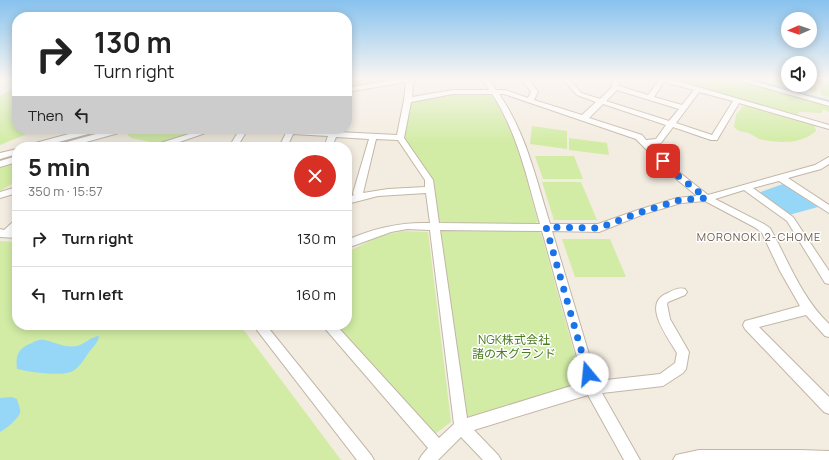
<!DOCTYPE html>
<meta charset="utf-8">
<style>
body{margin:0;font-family:Manrope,"Noto Sans JP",sans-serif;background:#f6f6f6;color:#222;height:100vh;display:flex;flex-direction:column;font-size:15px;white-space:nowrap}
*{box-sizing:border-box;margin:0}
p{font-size:13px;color:#767676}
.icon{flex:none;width:22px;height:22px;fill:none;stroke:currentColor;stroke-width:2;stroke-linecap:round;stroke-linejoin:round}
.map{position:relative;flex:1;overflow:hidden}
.panel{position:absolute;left:12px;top:142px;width:340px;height:188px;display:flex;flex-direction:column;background:#fff;border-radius:16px;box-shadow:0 2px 10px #0003}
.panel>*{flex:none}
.banner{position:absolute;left:12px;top:12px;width:340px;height:122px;border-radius:16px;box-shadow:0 2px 10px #0003;background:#fff;color:#222;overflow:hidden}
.needle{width:26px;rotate:268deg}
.controls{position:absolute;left:781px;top:12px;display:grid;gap:8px}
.controls a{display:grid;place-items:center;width:36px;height:36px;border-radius:50%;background:#fff;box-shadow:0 2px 10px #0003;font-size:20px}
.pin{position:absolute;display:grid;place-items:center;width:34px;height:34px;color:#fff;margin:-17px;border-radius:8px;box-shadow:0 2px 6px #0006}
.me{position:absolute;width:44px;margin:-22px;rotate:343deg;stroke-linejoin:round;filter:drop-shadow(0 0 3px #0008)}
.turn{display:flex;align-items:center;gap:14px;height:84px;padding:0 16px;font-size:18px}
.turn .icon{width:52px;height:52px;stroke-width:2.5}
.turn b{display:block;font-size:28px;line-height:34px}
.then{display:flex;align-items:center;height:38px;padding:0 16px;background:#0003;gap:8px;font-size:15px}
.round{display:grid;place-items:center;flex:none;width:42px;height:42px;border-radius:21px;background:#f6f6f6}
.head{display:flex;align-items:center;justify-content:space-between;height:68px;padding:0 16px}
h1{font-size:24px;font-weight:700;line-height:30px}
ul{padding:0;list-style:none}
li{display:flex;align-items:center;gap:12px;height:56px;padding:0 16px;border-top:1px solid #e0e0e0}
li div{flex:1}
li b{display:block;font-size:15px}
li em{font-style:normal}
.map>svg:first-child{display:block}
.green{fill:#d2eca5}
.water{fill:#96d7f8}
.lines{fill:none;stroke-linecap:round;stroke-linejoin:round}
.canal{fill:#96d7f8;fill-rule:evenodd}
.minor-casing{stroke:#c2b6a6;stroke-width:2}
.minor{fill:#fff;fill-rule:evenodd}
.route{stroke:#1a73e8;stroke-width:7;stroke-dasharray:0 12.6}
.labels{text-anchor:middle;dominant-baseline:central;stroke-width:3;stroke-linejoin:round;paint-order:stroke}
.neighbourhood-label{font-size:11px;letter-spacing:1px;fill:#695948;stroke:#fff}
.near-park-label{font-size:12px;fill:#4a7c20;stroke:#fff}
</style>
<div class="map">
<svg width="829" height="460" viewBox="0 0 829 460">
<rect width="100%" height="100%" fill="#f3ece1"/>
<path class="green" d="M347,78H409L347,89Z
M667,78H728L829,106V112L823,109L822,113L802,112H799L798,115Z
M759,78H788V85H810V78H812L817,89L816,92Z
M814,78H829V97L821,95V90Z
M17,86V129H39L0,145V96Z
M455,93L491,95C517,133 526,178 538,222L535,223H441L438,221L432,180L404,137L409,103L412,101Z
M744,105L814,124L816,131C800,145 778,143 759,139C755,137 752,134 748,133C742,131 738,132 734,127L736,115Z
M532,126L567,131V149L530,144Z
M131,129H209L161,144L131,138L128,135V131Z
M569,138L607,143L609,155L569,150Z
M535,156H574L583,179H543Z
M17,163V181L0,191V168Z
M542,182H581L597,220H554Z
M443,230L537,231L541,233L582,381L579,386L473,419L466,415L441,233Z
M403,231L428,232L451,422L435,434L336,325H347V252L380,236Z
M562,239H610L626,277H575Z
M0,241L17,242V325H240L341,460H0Z"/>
<path class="water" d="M783,184L786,185L818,207L789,215L758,193Z
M99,336C98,343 93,347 89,352C85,358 80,367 73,371C62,377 29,372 17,369C15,354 19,348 32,343C35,341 40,339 44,340C56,342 62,348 77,346C85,344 90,337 99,336Z
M12,397L17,399C18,404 21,409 20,413C18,419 6,429 0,432V398Z"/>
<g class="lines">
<path class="canal" d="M740,78H750L829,100V104Z
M100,129H112L53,147H41L42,145Z
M17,153V157L0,162V158Z"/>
<g class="minor-casing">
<path id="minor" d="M404,78H420L413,81L412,97L453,90H489L482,78H488L496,90H505L528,98L531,92L521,78H528L538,92L534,100L582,115L596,102L577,95L562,78H569L581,93L600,99L612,87L613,78H619V86L648,95L659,80L656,78H667L829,125V129L739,103L717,140H711L673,127L661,143L650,144L675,169L708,195L815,165L829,157V164L821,169L788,178L829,205V213L779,181L753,188L793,217L829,271V284L825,283L787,221L744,190L715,199L764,224L770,228C789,262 801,297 829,324V337L825,336L806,315L759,327L829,397V414L824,412L745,329L743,325L745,321L749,320L800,306L780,271L762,233L756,228L705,201L681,203L644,214L599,232L552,231L597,381L660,374L675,363L677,353C667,336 641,303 668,293C673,290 679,287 685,289L687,292L685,295L668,302L667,304L670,319L689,352L686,369L683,373L663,386L602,393L640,460H624L588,395L474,430L498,455L501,460H483L461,437L438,460H419L422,455L428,448L322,325H336L439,438L454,424L430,230L407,229L391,232L347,248V240C374,228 400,222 430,223L426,193L378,196L347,204V198L354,195L353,193L369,139L336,137L332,147H324L328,136L293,134L287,147H279L288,129L330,132L331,129H339L338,132L397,135L404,100L406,82L347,92V88ZM664,82L694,90L682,105L654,97ZM617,90L679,109L669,121L606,101ZM699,92L733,101L712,135L676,123ZM453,94H492C518,133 527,179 540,224L439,223L433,180L404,138L411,102ZM499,94H504L636,139L669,173L697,196L677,198L638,210L598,224H550C536,179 526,133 499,94ZM603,104L666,125L656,139L646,140L642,135L589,118ZM376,139L398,140L425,180V187L388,189L363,193ZM440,230L542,231L584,382L467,418Z
M731,78H742L829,102V106Z
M87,129H100L99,131L40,147H27L28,145Z
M114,129H127L126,131L68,147H55L56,145Z
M205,129H217L165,147H153L154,145Z
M240,129H248L237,147H229Z
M17,149V154L0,159V153Z
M17,156V162L0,167V161Z
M17,187V193L0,198V192Z
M17,220L16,230H17V238L0,237V229L4,230L14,221Z
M253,325H266L371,455L374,460H357Z
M699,450H799L829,451V460H673L676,455Z"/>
</g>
<use href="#minor" class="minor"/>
</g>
<linearGradient id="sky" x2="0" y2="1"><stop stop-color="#87c2ee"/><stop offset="0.55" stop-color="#faf6f2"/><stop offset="1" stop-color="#faf6f2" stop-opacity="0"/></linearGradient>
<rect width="829" height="143" fill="url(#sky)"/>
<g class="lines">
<path class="route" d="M588,374L546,227L599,228L641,212L680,200L706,198L672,171L663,161"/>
</g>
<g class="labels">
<g class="neighbourhood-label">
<text x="759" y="236">MORONOKI 2-CHOME</text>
</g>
<g class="near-park-label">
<text x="514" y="339">NGK株式会社<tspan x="514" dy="14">諸の木グランド</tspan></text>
</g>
</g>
</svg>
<div class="controls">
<a><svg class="needle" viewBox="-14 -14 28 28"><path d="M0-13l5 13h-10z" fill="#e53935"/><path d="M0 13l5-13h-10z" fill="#767676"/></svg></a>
<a><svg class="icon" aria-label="sound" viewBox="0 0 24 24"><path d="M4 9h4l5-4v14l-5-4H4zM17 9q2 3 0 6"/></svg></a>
</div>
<div class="pin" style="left:663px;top:161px;background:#d93025"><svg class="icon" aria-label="arrive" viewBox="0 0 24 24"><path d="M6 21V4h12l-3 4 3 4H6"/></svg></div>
<svg class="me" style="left:588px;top:374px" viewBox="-20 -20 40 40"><circle r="19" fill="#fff"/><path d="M0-13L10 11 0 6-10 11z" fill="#1a73e8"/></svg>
<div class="banner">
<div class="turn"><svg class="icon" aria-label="right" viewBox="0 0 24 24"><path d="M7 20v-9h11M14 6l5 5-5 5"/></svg><div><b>130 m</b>Turn right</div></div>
<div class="then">Then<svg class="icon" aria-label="left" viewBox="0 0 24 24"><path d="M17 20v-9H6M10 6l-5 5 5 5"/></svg></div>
</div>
<section class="panel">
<div class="head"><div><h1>5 min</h1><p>350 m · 15:57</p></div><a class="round" style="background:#d93025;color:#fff"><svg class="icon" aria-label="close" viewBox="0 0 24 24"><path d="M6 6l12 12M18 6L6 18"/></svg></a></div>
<ul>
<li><svg class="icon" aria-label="right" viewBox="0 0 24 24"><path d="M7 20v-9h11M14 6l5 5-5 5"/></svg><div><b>Turn right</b></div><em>130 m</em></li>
<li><svg class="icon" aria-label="left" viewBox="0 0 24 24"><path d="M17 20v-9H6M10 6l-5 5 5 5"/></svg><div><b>Turn left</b></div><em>160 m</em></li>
</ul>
</section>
</div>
